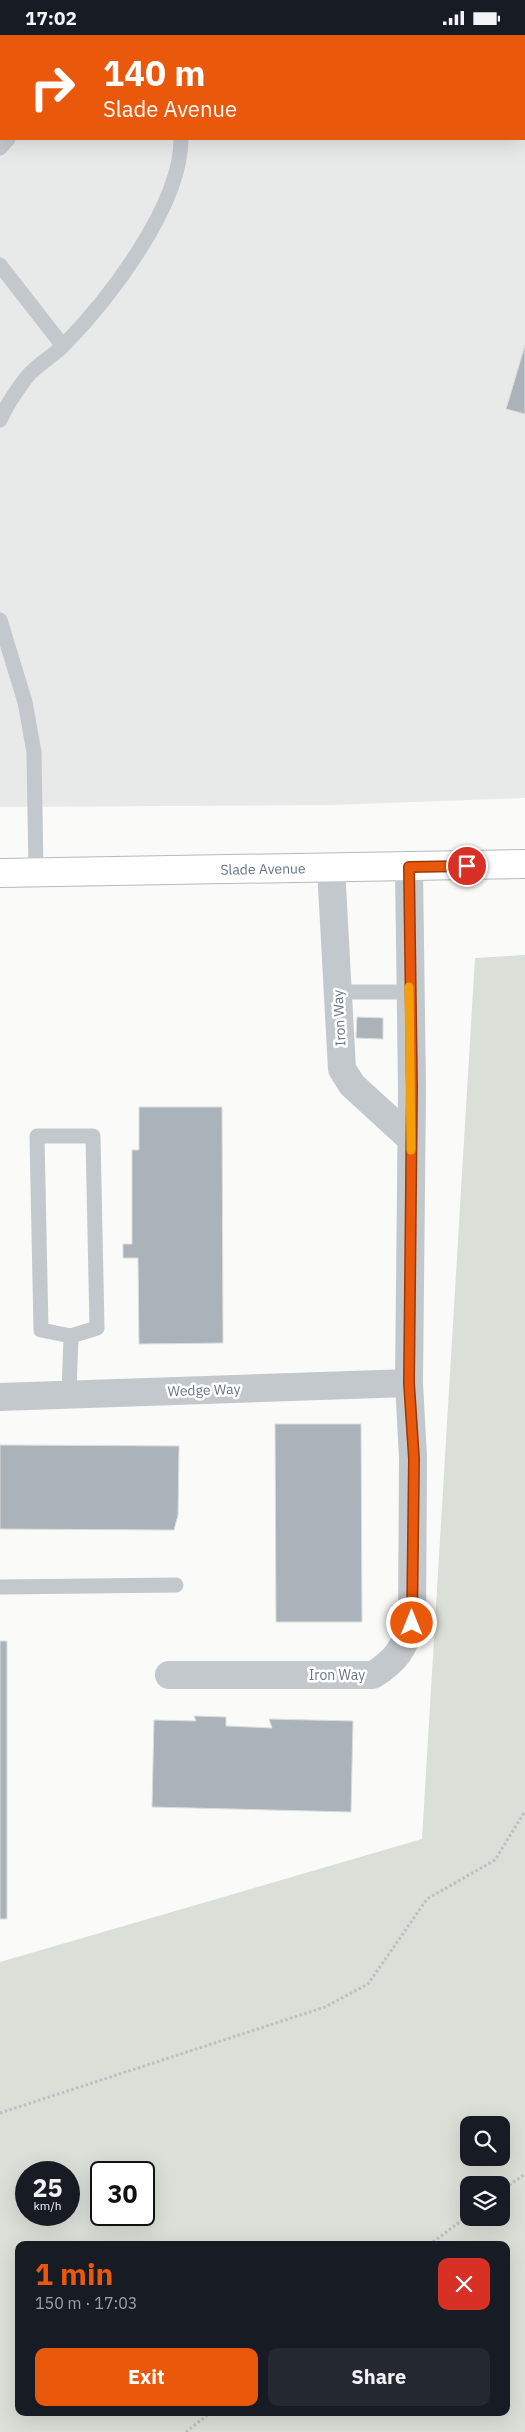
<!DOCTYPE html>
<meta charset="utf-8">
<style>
body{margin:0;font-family:"IBM Plex Sans",sans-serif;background:#242831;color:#f1f3f6;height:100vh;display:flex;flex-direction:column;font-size:19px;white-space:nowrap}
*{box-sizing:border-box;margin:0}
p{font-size:16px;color:#9ea1a6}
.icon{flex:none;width:28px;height:28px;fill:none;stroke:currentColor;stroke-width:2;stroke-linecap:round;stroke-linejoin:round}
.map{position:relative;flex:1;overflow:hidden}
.sheet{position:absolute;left:15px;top:2206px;width:495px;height:175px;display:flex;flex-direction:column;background:#171b24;border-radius:10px;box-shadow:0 5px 20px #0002}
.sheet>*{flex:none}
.guide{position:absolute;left:0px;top:0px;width:525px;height:105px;box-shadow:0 5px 20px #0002;background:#ea580c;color:#fff;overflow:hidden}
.tools{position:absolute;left:460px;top:2081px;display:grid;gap:10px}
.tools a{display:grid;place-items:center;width:50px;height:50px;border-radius:10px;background:#171b24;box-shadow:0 5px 20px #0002;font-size:25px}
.speed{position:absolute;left:15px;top:2126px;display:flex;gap:10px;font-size:25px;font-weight:700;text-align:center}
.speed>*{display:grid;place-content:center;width:65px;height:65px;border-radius:50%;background:#171b24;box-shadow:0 5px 20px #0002;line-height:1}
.speed small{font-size:12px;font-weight:400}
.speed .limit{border:2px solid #111;border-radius:8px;background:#fff;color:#111}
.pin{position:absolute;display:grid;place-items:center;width:42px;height:42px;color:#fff;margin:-21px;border:2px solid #fff;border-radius:50%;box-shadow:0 1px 5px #0007}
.me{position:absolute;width:55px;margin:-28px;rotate:0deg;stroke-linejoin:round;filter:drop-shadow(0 0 4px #0008)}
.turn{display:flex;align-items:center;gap:18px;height:105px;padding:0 20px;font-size:22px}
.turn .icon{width:65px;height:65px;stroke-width:2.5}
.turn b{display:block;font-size:35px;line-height:42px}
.round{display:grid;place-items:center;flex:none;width:52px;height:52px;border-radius:10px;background:#242831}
.head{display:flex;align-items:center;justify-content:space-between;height:85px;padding:0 20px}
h1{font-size:30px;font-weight:800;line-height:38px;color:#ea580c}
.primary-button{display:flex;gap:10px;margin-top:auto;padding:10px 20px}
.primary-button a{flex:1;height:58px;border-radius:10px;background:#ea580c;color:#fff;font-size:20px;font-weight:800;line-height:58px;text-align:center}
.primary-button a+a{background:#242831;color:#f1f3f6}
.status{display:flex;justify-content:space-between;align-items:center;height:35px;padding:0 25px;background:#171b24;direction:ltr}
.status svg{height:14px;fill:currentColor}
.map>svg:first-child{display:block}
.built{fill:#e8e9e9}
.green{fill:#dadfd7;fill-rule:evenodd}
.building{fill:#aab3b9;stroke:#dcdcda}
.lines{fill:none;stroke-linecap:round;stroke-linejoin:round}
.secondary-casing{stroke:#b3babf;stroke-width:30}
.path{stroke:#bbbfc2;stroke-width:3;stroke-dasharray:2.5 2.5;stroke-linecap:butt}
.lane{stroke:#c3c8cc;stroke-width:15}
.street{stroke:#c3c8cc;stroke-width:28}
.secondary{stroke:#fff;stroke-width:28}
.route-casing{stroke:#983908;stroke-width:12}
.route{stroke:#ea580c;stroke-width:9}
.slow{stroke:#f59e0b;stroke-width:9}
.labels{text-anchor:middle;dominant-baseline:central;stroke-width:5;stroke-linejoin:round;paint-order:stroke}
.street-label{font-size:14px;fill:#657683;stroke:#fff}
</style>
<div class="status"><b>17:02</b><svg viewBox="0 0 49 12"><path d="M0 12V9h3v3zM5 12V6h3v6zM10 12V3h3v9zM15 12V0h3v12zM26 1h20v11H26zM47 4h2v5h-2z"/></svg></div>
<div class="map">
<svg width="525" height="2397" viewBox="0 0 525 2397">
<rect width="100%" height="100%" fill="#fafaf8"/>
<path class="built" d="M0,0L222,1H1V104H524L525,20V763L333,770L0,772Z"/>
<path class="green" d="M525,920V2397H0V1927L422,1804L475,923ZM469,2090H501V2122H469ZM26,2138H69V2180H26ZM101,2138H144V2180H101ZM469,2150H501V2182H469ZM19,2210H506V2378H19Z"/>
<path class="building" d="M525,310V379L506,374Z
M357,982L383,983V1004L356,1003Z
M139,1072H222L223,1308L139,1309L138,1223H123V1209H132V1115H139Z
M275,1389H361L362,1587H276Z
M0,1410L179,1411L178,1480L174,1495L0,1494Z
M0,1606H7V1884H0Z
M194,1681L226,1682V1691L272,1693L269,1684L353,1686L351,1777L152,1772L154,1685L196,1686Z"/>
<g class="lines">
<g class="secondary-casing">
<path id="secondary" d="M0,838L525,829"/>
</g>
<path class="path" d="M0,2078L325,1972L368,1949L427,1864L495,1825L525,1776
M501,2156L525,2139
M429,2210L469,2180
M186,2397L210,2378"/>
<path class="lane" d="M14,0L15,1
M167,0V1
M0,113L8,104
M0,230L63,311
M0,385C6,371 17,355 26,343C36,330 52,322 63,311C109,264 181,171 181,104
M0,585L25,667L34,717L36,837
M337,957H410
M69,1359L71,1301L97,1293L93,1101H37L41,1295L71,1301
M0,1552L176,1550"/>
<path class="street" d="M331,833L342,1034L352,1050L411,1104
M0,1362L409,1348
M169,1640H373C397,1625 403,1614 412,1588L413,1423L409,1348L412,1054L409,833"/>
<use href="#secondary" class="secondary"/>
</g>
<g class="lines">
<g class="route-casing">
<path id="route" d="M412,1588L414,1424L409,1348L412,1054L409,832L467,831"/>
</g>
<use href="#route" class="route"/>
<path class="slow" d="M409,952L411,1115"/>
</g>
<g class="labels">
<g class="street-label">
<text transform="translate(263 834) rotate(-1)">Slade Avenue</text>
<text transform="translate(339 983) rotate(-93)">Iron Way</text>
<text transform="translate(204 1355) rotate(-2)">Wedge Way</text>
<text x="337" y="1640">Iron Way</text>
</g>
</g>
</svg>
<div class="tools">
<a><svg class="icon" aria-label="search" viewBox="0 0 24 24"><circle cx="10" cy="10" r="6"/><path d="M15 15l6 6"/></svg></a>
<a><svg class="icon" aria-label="layers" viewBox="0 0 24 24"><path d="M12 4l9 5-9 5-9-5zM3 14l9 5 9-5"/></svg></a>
</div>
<div class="speed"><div>25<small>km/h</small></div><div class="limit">30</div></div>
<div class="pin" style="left:467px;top:831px;background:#d93025"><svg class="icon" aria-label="arrive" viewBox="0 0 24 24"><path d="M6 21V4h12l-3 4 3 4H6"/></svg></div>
<svg class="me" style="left:412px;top:1588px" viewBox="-20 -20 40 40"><circle r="17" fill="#ea580c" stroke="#fff" stroke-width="3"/><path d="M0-11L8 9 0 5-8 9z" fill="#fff"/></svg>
<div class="guide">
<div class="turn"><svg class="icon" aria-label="right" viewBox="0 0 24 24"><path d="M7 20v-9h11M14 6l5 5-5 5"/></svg><div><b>140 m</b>Slade Avenue</div></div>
</div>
<section class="sheet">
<div class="head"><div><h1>1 min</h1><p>150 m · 17:03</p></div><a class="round" style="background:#d93025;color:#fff"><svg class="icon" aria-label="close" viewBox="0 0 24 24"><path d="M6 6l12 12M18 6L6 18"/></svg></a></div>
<div class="primary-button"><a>Exit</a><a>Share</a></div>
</section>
</div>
